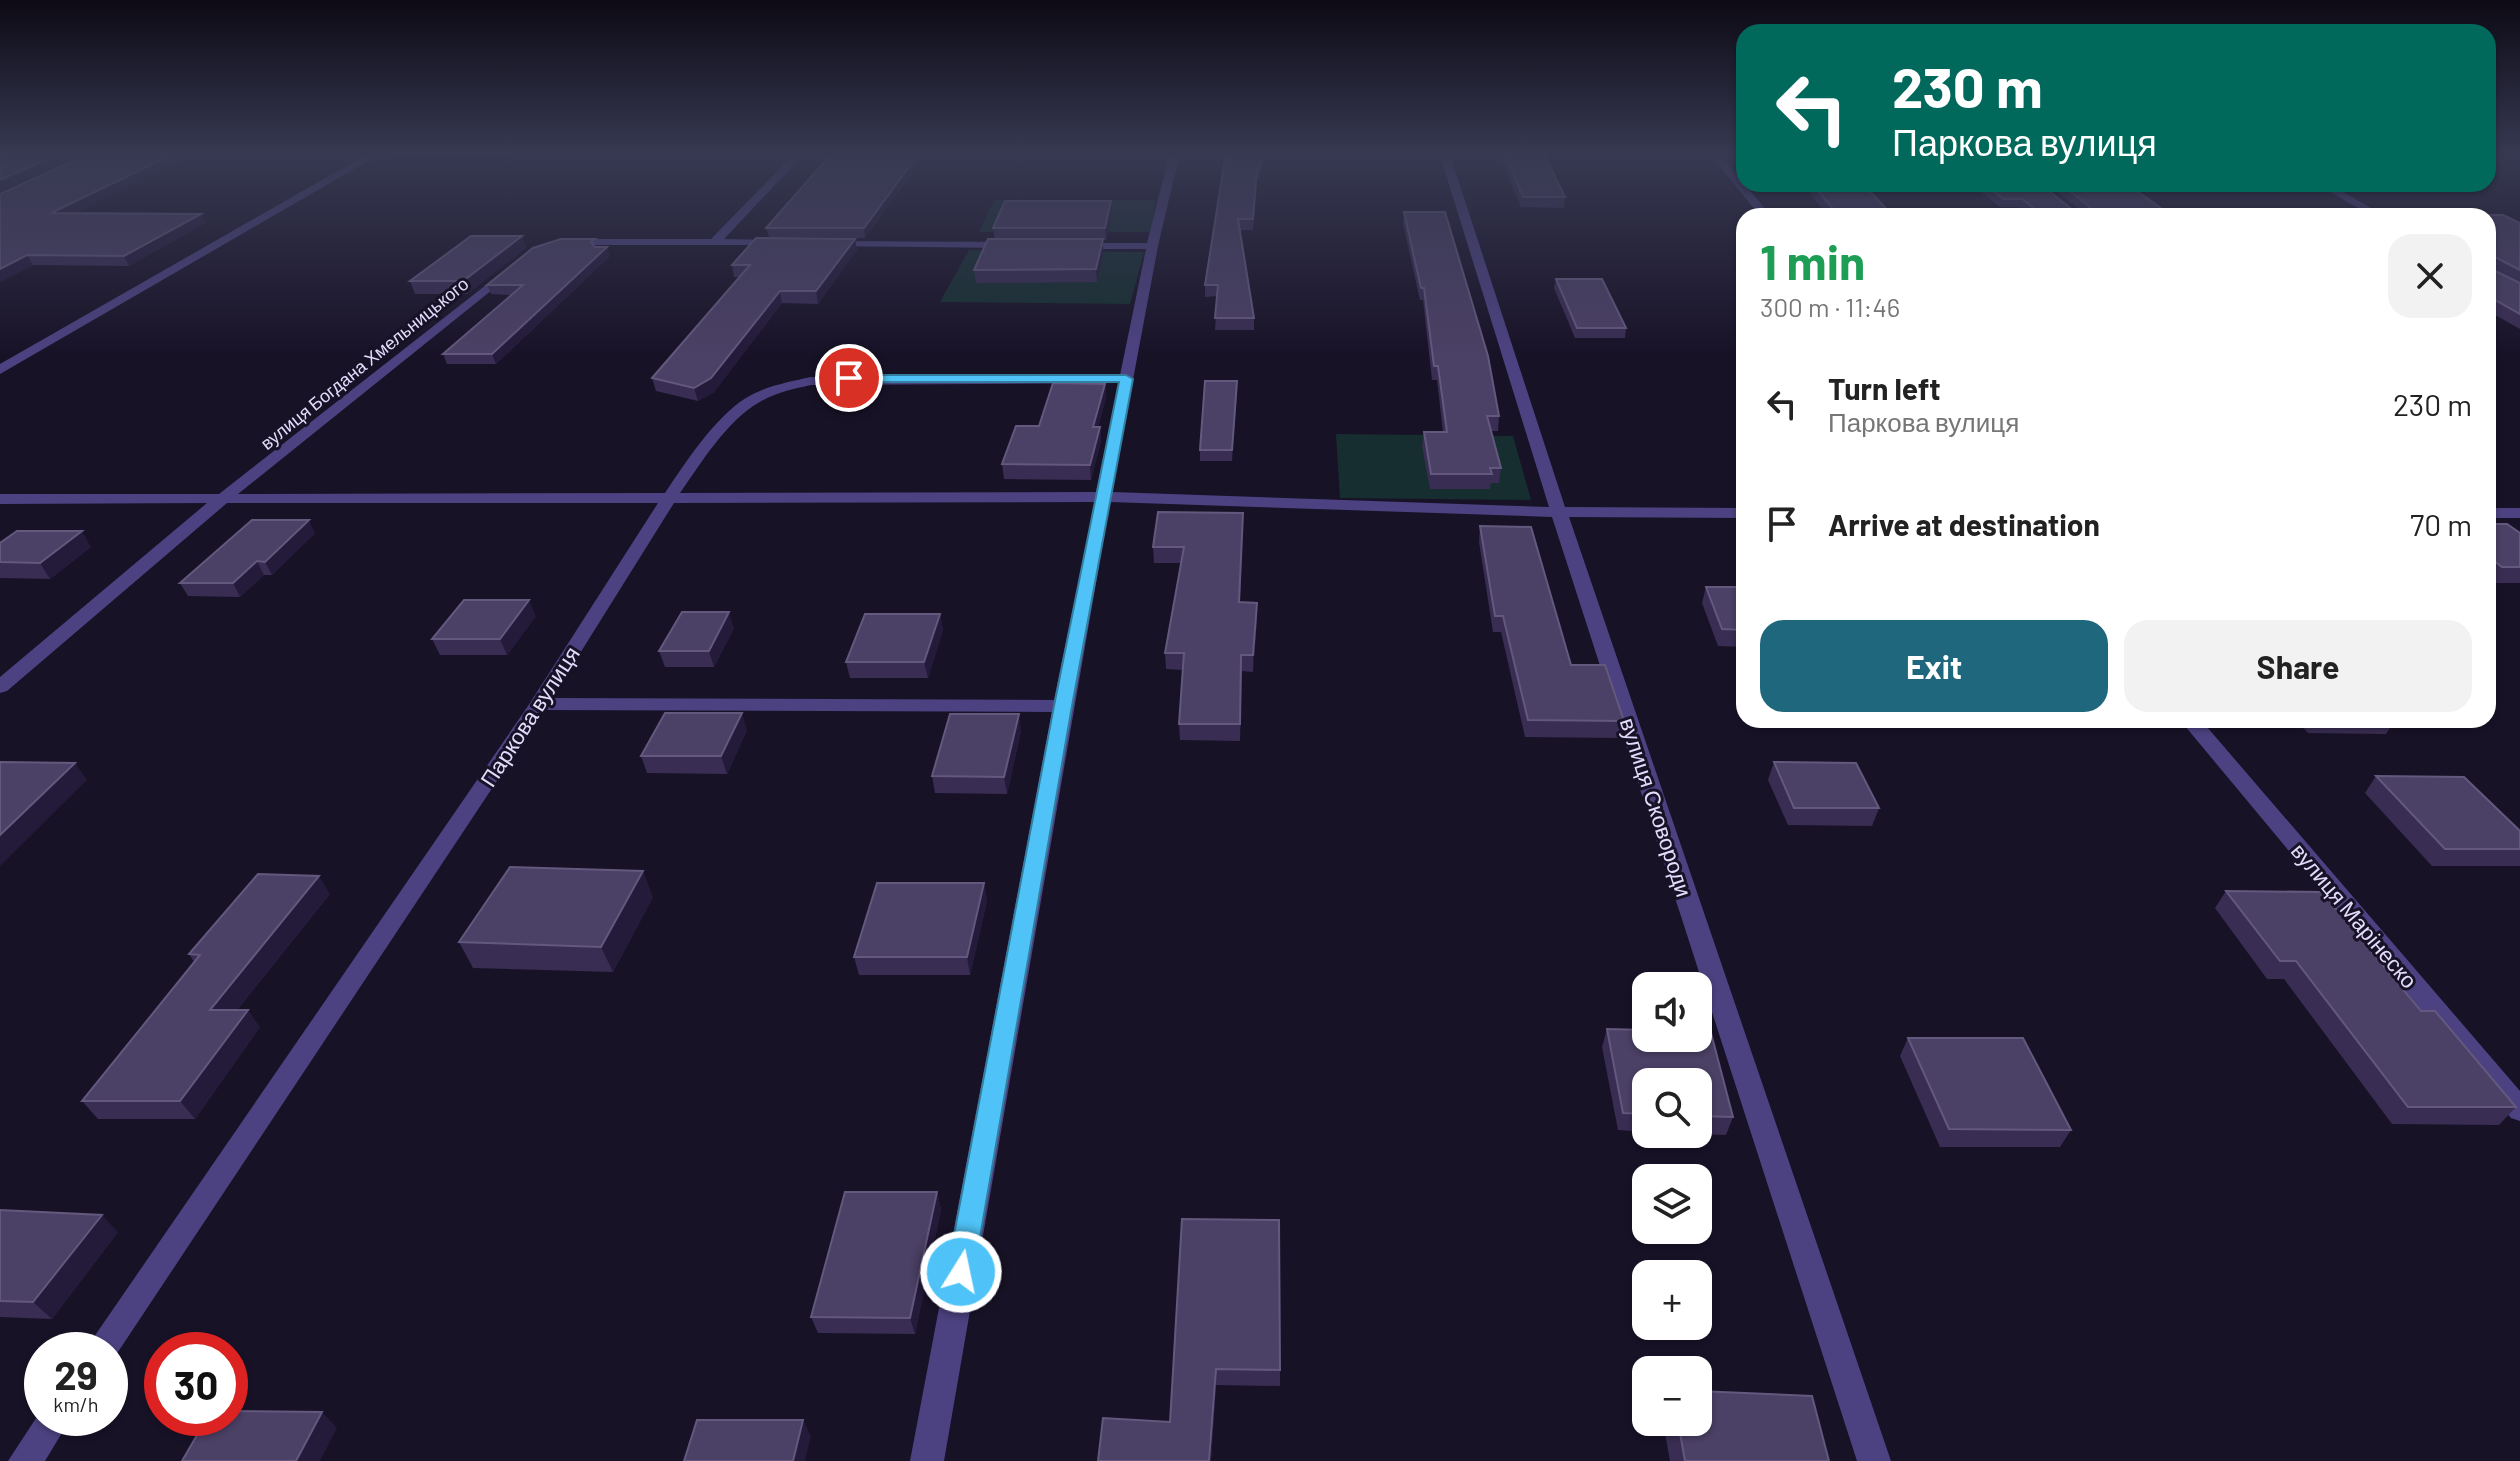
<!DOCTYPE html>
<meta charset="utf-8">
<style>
body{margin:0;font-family:Barlow,sans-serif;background:#f2f2f2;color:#222;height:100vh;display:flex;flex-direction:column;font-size:30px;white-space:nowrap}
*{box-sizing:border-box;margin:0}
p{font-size:26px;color:#767676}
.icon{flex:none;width:44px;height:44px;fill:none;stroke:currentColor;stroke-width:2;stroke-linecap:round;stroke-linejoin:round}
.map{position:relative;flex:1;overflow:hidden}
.details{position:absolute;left:1736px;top:208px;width:760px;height:520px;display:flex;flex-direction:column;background:#fff;border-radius:24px;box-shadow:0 2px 6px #0004}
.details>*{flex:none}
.top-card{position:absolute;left:1736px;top:24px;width:760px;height:168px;border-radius:24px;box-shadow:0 2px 6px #0004;background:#00695c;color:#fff;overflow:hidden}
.controls{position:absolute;left:1632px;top:972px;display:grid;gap:16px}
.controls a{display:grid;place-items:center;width:80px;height:80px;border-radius:16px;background:#fff;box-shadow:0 2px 6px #0004;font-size:40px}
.speed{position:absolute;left:24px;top:1332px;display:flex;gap:16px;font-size:40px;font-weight:700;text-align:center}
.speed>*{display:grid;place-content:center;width:104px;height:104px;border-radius:50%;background:#fff;box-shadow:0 2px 6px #0004;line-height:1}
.speed small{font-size:20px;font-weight:400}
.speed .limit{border:12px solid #d22;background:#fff;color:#111}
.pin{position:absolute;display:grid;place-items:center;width:68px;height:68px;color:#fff;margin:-34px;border:4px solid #fff;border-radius:50%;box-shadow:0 2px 8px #0007}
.me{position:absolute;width:88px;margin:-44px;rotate:10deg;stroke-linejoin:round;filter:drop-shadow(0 0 6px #0008)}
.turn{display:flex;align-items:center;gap:28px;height:168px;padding:0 24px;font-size:36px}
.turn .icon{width:104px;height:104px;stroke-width:2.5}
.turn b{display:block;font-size:56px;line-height:68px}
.round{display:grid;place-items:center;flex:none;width:84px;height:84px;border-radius:24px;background:#f2f2f2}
.overview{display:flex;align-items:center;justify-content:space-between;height:136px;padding:0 24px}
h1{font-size:48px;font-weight:700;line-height:60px;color:#1e9e55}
.primary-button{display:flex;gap:16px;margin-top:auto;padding:16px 24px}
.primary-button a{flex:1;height:92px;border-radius:24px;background:#1e677c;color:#fff;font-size:32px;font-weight:700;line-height:92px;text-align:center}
.primary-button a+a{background:#f2f2f2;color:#222}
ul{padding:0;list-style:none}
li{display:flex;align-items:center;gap:24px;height:120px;padding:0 24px}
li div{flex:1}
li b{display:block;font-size:30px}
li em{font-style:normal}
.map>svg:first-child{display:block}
.green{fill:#162e30}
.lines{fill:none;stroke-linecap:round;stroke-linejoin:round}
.street{fill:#4c4281;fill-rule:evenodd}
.wall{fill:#392d53}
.shaded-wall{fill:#241a3a}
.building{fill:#4b4065;stroke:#63587d;stroke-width:2}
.route{fill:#4fc3f7;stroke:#337fa1;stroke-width:2}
.labels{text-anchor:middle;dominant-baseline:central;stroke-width:6;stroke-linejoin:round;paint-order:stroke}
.far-street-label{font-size:18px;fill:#e3dcfc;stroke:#181227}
.street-label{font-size:22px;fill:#e3dcfc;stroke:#181227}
</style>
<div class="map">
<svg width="2520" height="1461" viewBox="0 0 2520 1461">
<rect width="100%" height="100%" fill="#181227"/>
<path class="green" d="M994,200H1156L1151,232H979Z
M969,250L1144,252L1130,304L940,302Z
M1336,434L1513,436L1531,500L1340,498Z"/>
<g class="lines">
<path class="street" d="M385,152H521L516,155H398L368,161L0,374V364L362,157Z
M796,152H806L724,239L776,240L780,241V245H568L562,242L568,239H711Z
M1170,152H1180L1158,246L1112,492L1549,507L1439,152H1449L1565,507L1744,508V518L1569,517L1891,1461H1857L1552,517L1110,502L944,1461H910L1052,712L544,710L112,1361L110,1350H85L528,706L658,503H227L7,691L0,693V677L207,503L0,504V494H219L509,267L513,269V273L238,494L665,493C685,463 715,417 746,398C765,386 789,382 811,377L1120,375L1146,249H1076L1070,246L1076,243H1147ZM1119,383L1096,492L680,493C701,463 726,422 758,403C774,393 793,389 811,385ZM1095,502L1054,700L552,698L674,503Z
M1708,152H1718L1771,216H1760Z
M2316,184H2329L2385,216H2372Z
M828,241L1012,242L1018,245L1012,248L824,246L822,244Z
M2488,508H2520V518H2488Z
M2180,720H2201L2520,1091V1121L2511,1118Z
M42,1409V1418H71L45,1461H8Z"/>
</g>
<path class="wall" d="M1263,152L1260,179H1257L1253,230H1240L1254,318V330H1215L1217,296L1205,297V285Z
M1498,152H1543L1565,197L1564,208L1521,207Z
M921,161L865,238L769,237L766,228Z
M1812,184L1893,216H1828L1810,194Z
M1971,184H2040L2073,210H2080L2048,184H2127L2172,216H2030L2019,207H2000Z
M0,194L76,213L201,214L205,223L129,266L33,265L0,282Z
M1112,212L1106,240H1103V252L1097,282L976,283L974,270L995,239L993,228Z
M1404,212L1499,416L1498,431H1491L1501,468L1499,483H1491L1490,489H1430L1422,446L1424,432H1443L1437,380H1432L1423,300H1420L1403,223Z
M2340,214L2503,215L2520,223V329L2488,311V216H2339Z
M522,236L526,248L467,294H415L410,281Z
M855,239L857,250L818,304L782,303L714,392L698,401L656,391L652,378L739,277H734L732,265Z
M1738,240H1744V265L1736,251Z
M597,247H607L610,256L496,364H447L443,354L512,295L491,294L487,285Z
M1556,279L1626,328L1625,338H1575L1554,288Z
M1105,384L1106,398L1098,427H1100L1101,441L1091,480L1004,479L1002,464L1039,426Z
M1237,392L1232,461H1200V450Z
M1243,513L1240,602L1257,603V619L1253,672L1242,671L1240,741L1180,740L1179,724L1183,670L1166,669L1165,653L1181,563H1154L1153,547Z
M2488,524L2520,533V583H2492L2488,580Z
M1480,526L1571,665L1624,721L1620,738L1525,737L1501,632H1493L1479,542Z
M315,533L272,575H264L240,597L188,596L180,583Z
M0,543L91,547L50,579L0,578Z
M1706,587H1744V647L1718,646L1702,603Z
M940,614L943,630L928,678H850L846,662Z
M536,616L507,655H440L432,639Z
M734,628L714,667H665L659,651Z
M2068,720H2132L2131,722L2069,721Z
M2296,720H2395L2386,734L2308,733Z
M747,730L727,774L647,773L641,756Z
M1021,731L1007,794L935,793L932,776Z
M1774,762L1879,808L1872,826L1788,825L1768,780Z
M2376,776L2520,831V866H2432L2365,793Z
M984,883L987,901L970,975H859L854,957Z
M2226,891L2421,1011L2516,1107L2499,1125L2392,1124L2284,979H2267L2215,908Z
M330,894L237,1010L260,1027L195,1119H98L82,1101L194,962L189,954Z
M653,897L613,972L473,968L459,942Z
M1607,1029L1646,1030V1038H1698V1032L1711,1033L1733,1117L1726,1135L1698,1134V1082H1646V1132L1618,1130L1602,1047Z
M1908,1038L2071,1130L2060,1147H1940L1900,1056Z
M937,1192L941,1210L915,1334L818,1333L811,1317Z
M0,1210L118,1232L52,1319L0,1317Z
M1182,1219L1280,1370V1386L1216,1385L1211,1461H1098L1170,1422Z
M1663,1422H1698L1829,1461H1670Z"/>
<path class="shaded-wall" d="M64,152H89L0,192V180Z
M178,152H200L57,223L51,213Z
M920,152L921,161L865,238L864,228Z
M1262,152H1263L1260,179V169Z
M1111,201L1112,212L1106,240L1105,228Z
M201,214L205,223L129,266L124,256Z
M522,236L526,248L467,294L463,281Z
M855,239L857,250L818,304L816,291Z
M1103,239V252L1097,282L1096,269Z
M607,247L610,256L496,364L492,354Z
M27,255L33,265L0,282V269Z
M780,291L782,303L714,392L698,401L694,388Z
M1237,381V392L1232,461V450Z
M1105,384L1106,398L1094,441L1093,427Z
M1100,427L1101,441L1091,480L1090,465Z
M1243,513V528L1239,618V602Z
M309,520L315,533L272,575L265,562Z
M82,531L91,547L50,579L40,563Z
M257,561L264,575L240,597L233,583Z
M529,600L536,616L507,655L500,639Z
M1257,603V619L1253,672V655Z
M729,612L734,628L714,667L709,651Z
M940,614L943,630L928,678L924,662Z
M742,713L747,730L727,774L721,756Z
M1019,714L1021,731L1007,794L1004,777Z
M75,763L87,780L0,866V835Z
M643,871L653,897L613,972L601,947Z
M319,876L330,894L223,1027L210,1010Z
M984,883L987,901L970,975L967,957Z
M248,1010L260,1027L195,1119L180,1101Z
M937,1192L941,1210L915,1334L910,1318Z
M102,1215L118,1232L52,1319L33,1302Z
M1216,1369V1385L1211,1461H1209Z
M322,1412L337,1428L320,1461H296Z
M803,1420L811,1436L805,1461H793Z"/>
<path class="building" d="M0,152H64L0,180V165L3,164H0Z
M92,152H178L51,213L201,214L124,256L27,255L0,269V194Z
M833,152H920L864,228H766Z
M1226,152H1262L1260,169H1257L1253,219H1238L1254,318H1215L1218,285H1205Z
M1504,152H1543L1565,197H1523Z
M1812,184L1864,185L1893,216H1839Z
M1984,184H2040L2073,210H2087L2090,207L2061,184H2127L2172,216H2044L2022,199H2003Z
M1005,201H1111L1105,228H993Z
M1404,212H1445L1488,356L1499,416H1487L1501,468H1490L1492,474H1431L1424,432H1447L1438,366H1434L1424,288H1421Z
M2340,214L2503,215L2520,223V270L2495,257L2492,258L2491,269L2520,283V314L2488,296V216H2344Z
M471,236H522L463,281H410Z
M756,238L855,239L816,291H780L711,378L694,388L652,378L750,265H732Z
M561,239H595L591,242L595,247H607L492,354H443L523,285H487L533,248Z
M988,239H1103L1096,269L974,270Z
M1738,240H1744V249Z
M1556,279H1602L1626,328H1577Z
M1205,381H1237L1232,450H1200Z
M1053,383L1105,384L1093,427H1100L1090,465L1002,464L1016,426H1039Z
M1158,512L1243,513L1239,602L1257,603L1253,655H1241L1240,724H1179L1184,653H1165L1184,547H1153Z
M252,520H309L265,562L257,561L233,583H180Z
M2488,524H2507L2520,533V567H2502L2488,556Z
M1480,526L1531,527L1571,665H1605L1624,721L1528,720L1503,616H1495Z
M17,531H82L40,563L0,562V543Z
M1706,587H1744V630L1722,629Z
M464,600H529L500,639H432Z
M682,612H729L709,651H659Z
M865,614H940L924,662H846Z
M665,713H742L721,756H641Z
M950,714H1019L1004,777L932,776Z
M0,762L75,763L0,835Z
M1774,762L1856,763L1879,808H1794Z
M2376,776L2464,777L2520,831V849H2445Z
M510,867L643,871L601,947L459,942Z
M258,874L319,876L210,1010H248L180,1101H82L200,955L189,954Z
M877,883H984L967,957H854Z
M2226,891L2322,892L2421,1011H2435L2516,1107H2408L2296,961H2280Z
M1607,1029L1646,1030V1038H1698V1032L1711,1033L1733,1117L1698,1116V1082H1646V1114L1623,1113Z
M1908,1038H2023L2071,1130L1949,1129Z
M845,1192H937L910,1318L811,1317Z
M0,1210L102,1215L33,1302L0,1301Z
M1182,1219L1279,1220L1280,1370L1216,1369L1209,1461H1098L1103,1418L1170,1422Z
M1698,1391L1812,1396L1829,1461H1685L1678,1422H1698Z
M230,1411L322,1412L296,1461H182L207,1418H230Z
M697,1420H803L793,1461H684Z"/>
<linearGradient id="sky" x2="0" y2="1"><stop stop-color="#0d0a15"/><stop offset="0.43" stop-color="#373952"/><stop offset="1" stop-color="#373952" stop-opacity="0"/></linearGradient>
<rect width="2520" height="356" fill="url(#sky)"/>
<path class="route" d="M1126,375L1133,379L1072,706L974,1272L970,1281L961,1285L951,1281L947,1272L1054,706L1119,382H849L842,378L849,375Z"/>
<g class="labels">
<g class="far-street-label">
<text transform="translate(364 363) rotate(-39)">вулиця Богдана Хмельницького</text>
</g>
<g class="street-label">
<text transform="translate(529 716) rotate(-57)">Паркова вулиця</text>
<text transform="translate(1657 807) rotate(72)">вулиця Сковороди</text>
<text transform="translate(2355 915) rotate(50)">вулиця Марінеско</text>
</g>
</g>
</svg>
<div class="controls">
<a><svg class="icon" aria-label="sound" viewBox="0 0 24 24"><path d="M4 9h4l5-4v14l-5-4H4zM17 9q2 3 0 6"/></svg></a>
<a><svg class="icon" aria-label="search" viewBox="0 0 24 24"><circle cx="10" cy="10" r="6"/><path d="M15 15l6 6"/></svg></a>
<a><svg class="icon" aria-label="layers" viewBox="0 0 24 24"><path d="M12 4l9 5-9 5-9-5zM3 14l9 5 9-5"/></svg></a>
<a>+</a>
<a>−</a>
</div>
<div class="speed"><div>29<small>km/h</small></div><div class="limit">30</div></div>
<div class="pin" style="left:849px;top:378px;background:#d93025"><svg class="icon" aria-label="arrive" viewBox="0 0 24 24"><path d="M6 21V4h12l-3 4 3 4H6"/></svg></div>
<svg class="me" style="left:961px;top:1272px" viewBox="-20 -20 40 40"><circle r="17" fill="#4fc3f7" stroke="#fff" stroke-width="3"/><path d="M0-11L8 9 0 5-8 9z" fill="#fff"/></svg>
<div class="top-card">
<div class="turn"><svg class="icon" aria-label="left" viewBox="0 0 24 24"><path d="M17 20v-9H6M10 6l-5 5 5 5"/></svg><div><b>230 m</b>Паркова вулиця</div></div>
</div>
<section class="details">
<div class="overview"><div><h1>1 min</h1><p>300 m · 11:46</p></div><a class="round"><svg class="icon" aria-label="close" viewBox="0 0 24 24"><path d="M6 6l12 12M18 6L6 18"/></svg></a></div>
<ul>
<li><svg class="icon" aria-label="left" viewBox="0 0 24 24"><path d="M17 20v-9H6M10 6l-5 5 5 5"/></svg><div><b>Turn left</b><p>Паркова вулиця</p></div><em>230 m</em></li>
<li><svg class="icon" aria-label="arrive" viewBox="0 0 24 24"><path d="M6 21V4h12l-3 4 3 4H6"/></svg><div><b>Arrive at destination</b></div><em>70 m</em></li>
</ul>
<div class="primary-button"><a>Exit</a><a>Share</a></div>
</section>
</div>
